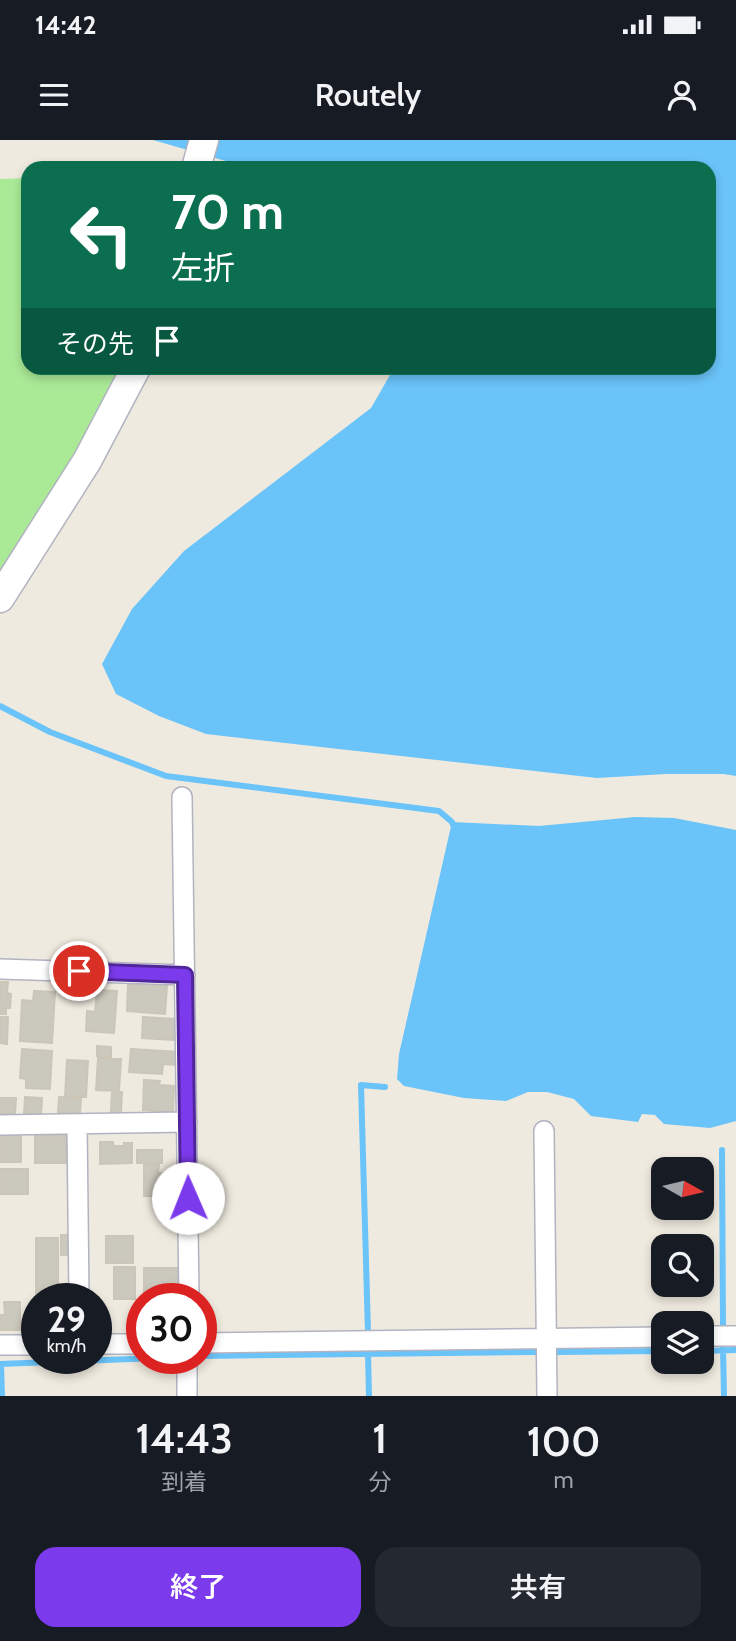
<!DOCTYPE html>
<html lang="ja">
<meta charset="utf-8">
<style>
body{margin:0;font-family:Cabin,"Noto Sans JP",sans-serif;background:#242831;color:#f1f3f6;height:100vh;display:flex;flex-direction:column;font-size:26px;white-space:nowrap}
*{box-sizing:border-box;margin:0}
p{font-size:23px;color:#9ea1a6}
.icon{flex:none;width:38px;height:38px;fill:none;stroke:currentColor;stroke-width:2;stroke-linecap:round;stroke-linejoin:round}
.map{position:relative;height:1256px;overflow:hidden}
.panel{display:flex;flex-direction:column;background:#171b24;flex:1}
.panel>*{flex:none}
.top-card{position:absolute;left:21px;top:21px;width:695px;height:214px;border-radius:21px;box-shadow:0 4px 10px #0003;background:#0b6e4f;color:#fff;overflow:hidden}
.needle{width:46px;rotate:98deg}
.tools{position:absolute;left:651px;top:1017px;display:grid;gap:14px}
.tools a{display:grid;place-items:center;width:63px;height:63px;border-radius:14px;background:#171b24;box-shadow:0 4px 10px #0003;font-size:35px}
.speed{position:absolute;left:21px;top:1143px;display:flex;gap:14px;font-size:35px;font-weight:700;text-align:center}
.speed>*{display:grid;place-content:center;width:91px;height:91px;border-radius:50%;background:#171b24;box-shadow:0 4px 10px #0003;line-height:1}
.speed small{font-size:18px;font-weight:400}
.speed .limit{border:10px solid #d22;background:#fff;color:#111}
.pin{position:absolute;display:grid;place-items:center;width:60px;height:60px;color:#fff;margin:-30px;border:4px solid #fff;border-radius:50%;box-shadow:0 2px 7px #0007}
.me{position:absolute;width:77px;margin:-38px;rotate:359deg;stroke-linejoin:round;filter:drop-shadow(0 0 5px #0008)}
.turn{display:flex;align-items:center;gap:24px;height:147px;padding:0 35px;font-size:32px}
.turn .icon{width:91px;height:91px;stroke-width:2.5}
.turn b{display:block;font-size:49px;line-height:60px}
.then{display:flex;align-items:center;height:66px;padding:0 35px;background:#0003;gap:14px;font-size:26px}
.eta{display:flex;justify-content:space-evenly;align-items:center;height:119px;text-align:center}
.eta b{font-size:42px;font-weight:600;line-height:49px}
.primary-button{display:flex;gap:14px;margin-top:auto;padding:14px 35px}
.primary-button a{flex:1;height:80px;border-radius:21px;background:#7c3aed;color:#fff;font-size:28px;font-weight:600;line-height:80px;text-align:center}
.primary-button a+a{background:#242831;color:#f1f3f6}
.status{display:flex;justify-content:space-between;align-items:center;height:49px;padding:0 35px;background:#171b24;direction:ltr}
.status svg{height:19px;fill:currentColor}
header{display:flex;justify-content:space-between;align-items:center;height:91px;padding:0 35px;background:#171b24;font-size:32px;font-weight:600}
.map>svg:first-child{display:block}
.green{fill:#aaea97}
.water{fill:#6ac3f9}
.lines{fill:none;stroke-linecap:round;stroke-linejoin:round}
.stream{stroke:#6ac3f9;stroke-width:6}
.building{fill:#cbc8bd;stroke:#cbc6b8;stroke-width:2}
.street-casing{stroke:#b2b3c1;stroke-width:22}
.secondary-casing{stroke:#b2b3c1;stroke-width:31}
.street{stroke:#fff;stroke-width:19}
.secondary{stroke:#fff;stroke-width:28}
.route-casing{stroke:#51269a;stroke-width:18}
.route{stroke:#7c3aed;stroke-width:12}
</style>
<div class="status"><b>14:42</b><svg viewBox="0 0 49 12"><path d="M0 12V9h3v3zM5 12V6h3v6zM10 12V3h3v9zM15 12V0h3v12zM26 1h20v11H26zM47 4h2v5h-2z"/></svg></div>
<header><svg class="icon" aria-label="menu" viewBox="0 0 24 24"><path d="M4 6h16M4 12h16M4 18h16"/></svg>Routely<svg class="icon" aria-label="person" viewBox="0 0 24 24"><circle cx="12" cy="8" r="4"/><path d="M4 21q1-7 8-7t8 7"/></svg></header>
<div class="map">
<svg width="736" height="1256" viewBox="0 0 736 1256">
<rect width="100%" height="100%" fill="#efeadf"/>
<path class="green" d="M28,38V228H124L56,349L0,435V39Z"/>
<path class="water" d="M153,0H736V636L724,634H666L597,638L206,594L159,576L116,554L102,524L132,469L184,411L371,268L394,228H709V28H250Z
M635,677L674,678L736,690V981L710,988L664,984L655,975L642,974L638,982L591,976L574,959L547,952H528L506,961L464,958L404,946L397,939L399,914L452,682L539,686Z"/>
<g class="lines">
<path class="stream" d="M0,566L50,592L166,636L439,671L452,682L455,689
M722,1010L723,1188
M368,1192L361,945L385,947
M723,1206L724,1256
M702,1211L736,1210
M368,1212L369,1256
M556,1212L663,1211
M201,1216L536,1212
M0,1224L158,1218
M1,1224L2,1256"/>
</g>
<path class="building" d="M0,842H8L7,853L11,854L10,868H6V874H0Z
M128,844L167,846L165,874L127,871Z
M97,850L117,851L114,893L86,891L87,871L95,872Z
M34,851L55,852L52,903L20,901L22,860L33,861Z
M0,877H8L7,904L0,903Z
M143,877L175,879L174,900L142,898Z
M97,906L111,907V917L97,916Z
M22,909L52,911L50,949L26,948V939L20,938Z
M131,909L179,912L178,925L163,924L162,934L129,932Z
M98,918L121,919L119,951L96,950Z
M67,920L88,921L86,957L65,956Z
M144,940L160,941L159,945L174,946L173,972L143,970Z
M112,951L122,952L121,973L111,972Z
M25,957L42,958L41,974L24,973Z
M59,957L81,958L80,974L58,973Z
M0,958H16L15,974L0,973Z
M0,995H21V1022H0Z
M35,996H66V1023H35Z
M100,1002H113V1006H124V1003H132V1023L100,1024Z
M137,1010H162V1023H137Z
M144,1024H159L158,1033H180V1056H144Z
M0,1029H28V1054H0Z
M61,1095H70V1115H61Z
M106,1096H133V1123H106Z
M36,1098H58V1154H36Z
M114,1127H135V1159H114Z
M144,1128H181L182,1158L144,1157Z
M4,1162H20V1190H0V1175H5Z"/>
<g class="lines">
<g class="street-casing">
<path id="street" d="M182,657L189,1158
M0,829L185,835
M77,984L79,1158
M0,985L187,982
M544,991L547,1256
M702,1196H736
M201,1203L663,1197
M96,1204H142
M0,1205H37
M187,1218V1256"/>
</g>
<g class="secondary-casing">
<path id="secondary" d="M196,28L204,0
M0,458L87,321L136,228"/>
</g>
<use href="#street" class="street"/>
<use href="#secondary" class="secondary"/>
</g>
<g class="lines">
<g class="route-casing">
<path id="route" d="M79,831L185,835L188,1058"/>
</g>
<use href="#route" class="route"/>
</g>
</svg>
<div class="tools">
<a><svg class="needle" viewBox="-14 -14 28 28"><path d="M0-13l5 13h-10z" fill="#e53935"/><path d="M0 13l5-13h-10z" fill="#9ea1a6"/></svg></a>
<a><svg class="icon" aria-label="search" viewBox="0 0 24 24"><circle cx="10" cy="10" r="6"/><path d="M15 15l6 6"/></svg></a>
<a><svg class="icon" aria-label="layers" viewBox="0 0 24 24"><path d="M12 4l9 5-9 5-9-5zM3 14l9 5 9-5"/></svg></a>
</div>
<div class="speed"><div>29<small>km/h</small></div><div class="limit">30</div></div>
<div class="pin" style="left:79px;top:831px;background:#d93025"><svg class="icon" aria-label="arrive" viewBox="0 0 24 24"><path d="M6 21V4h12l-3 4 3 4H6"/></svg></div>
<svg class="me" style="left:188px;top:1058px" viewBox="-20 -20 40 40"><circle r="19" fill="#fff"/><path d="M0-13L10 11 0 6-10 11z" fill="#7c3aed"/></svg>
<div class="top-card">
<div class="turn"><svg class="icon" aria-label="left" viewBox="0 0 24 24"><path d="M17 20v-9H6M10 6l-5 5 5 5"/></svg><div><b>70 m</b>左折</div></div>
<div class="then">その先<svg class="icon" aria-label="arrive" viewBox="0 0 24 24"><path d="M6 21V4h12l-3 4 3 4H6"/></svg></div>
</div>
</div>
<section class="panel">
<div class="eta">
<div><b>14:43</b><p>到着</p></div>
<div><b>1</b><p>分</p></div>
<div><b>100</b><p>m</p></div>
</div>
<div class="primary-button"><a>終了</a><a>共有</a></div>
</section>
